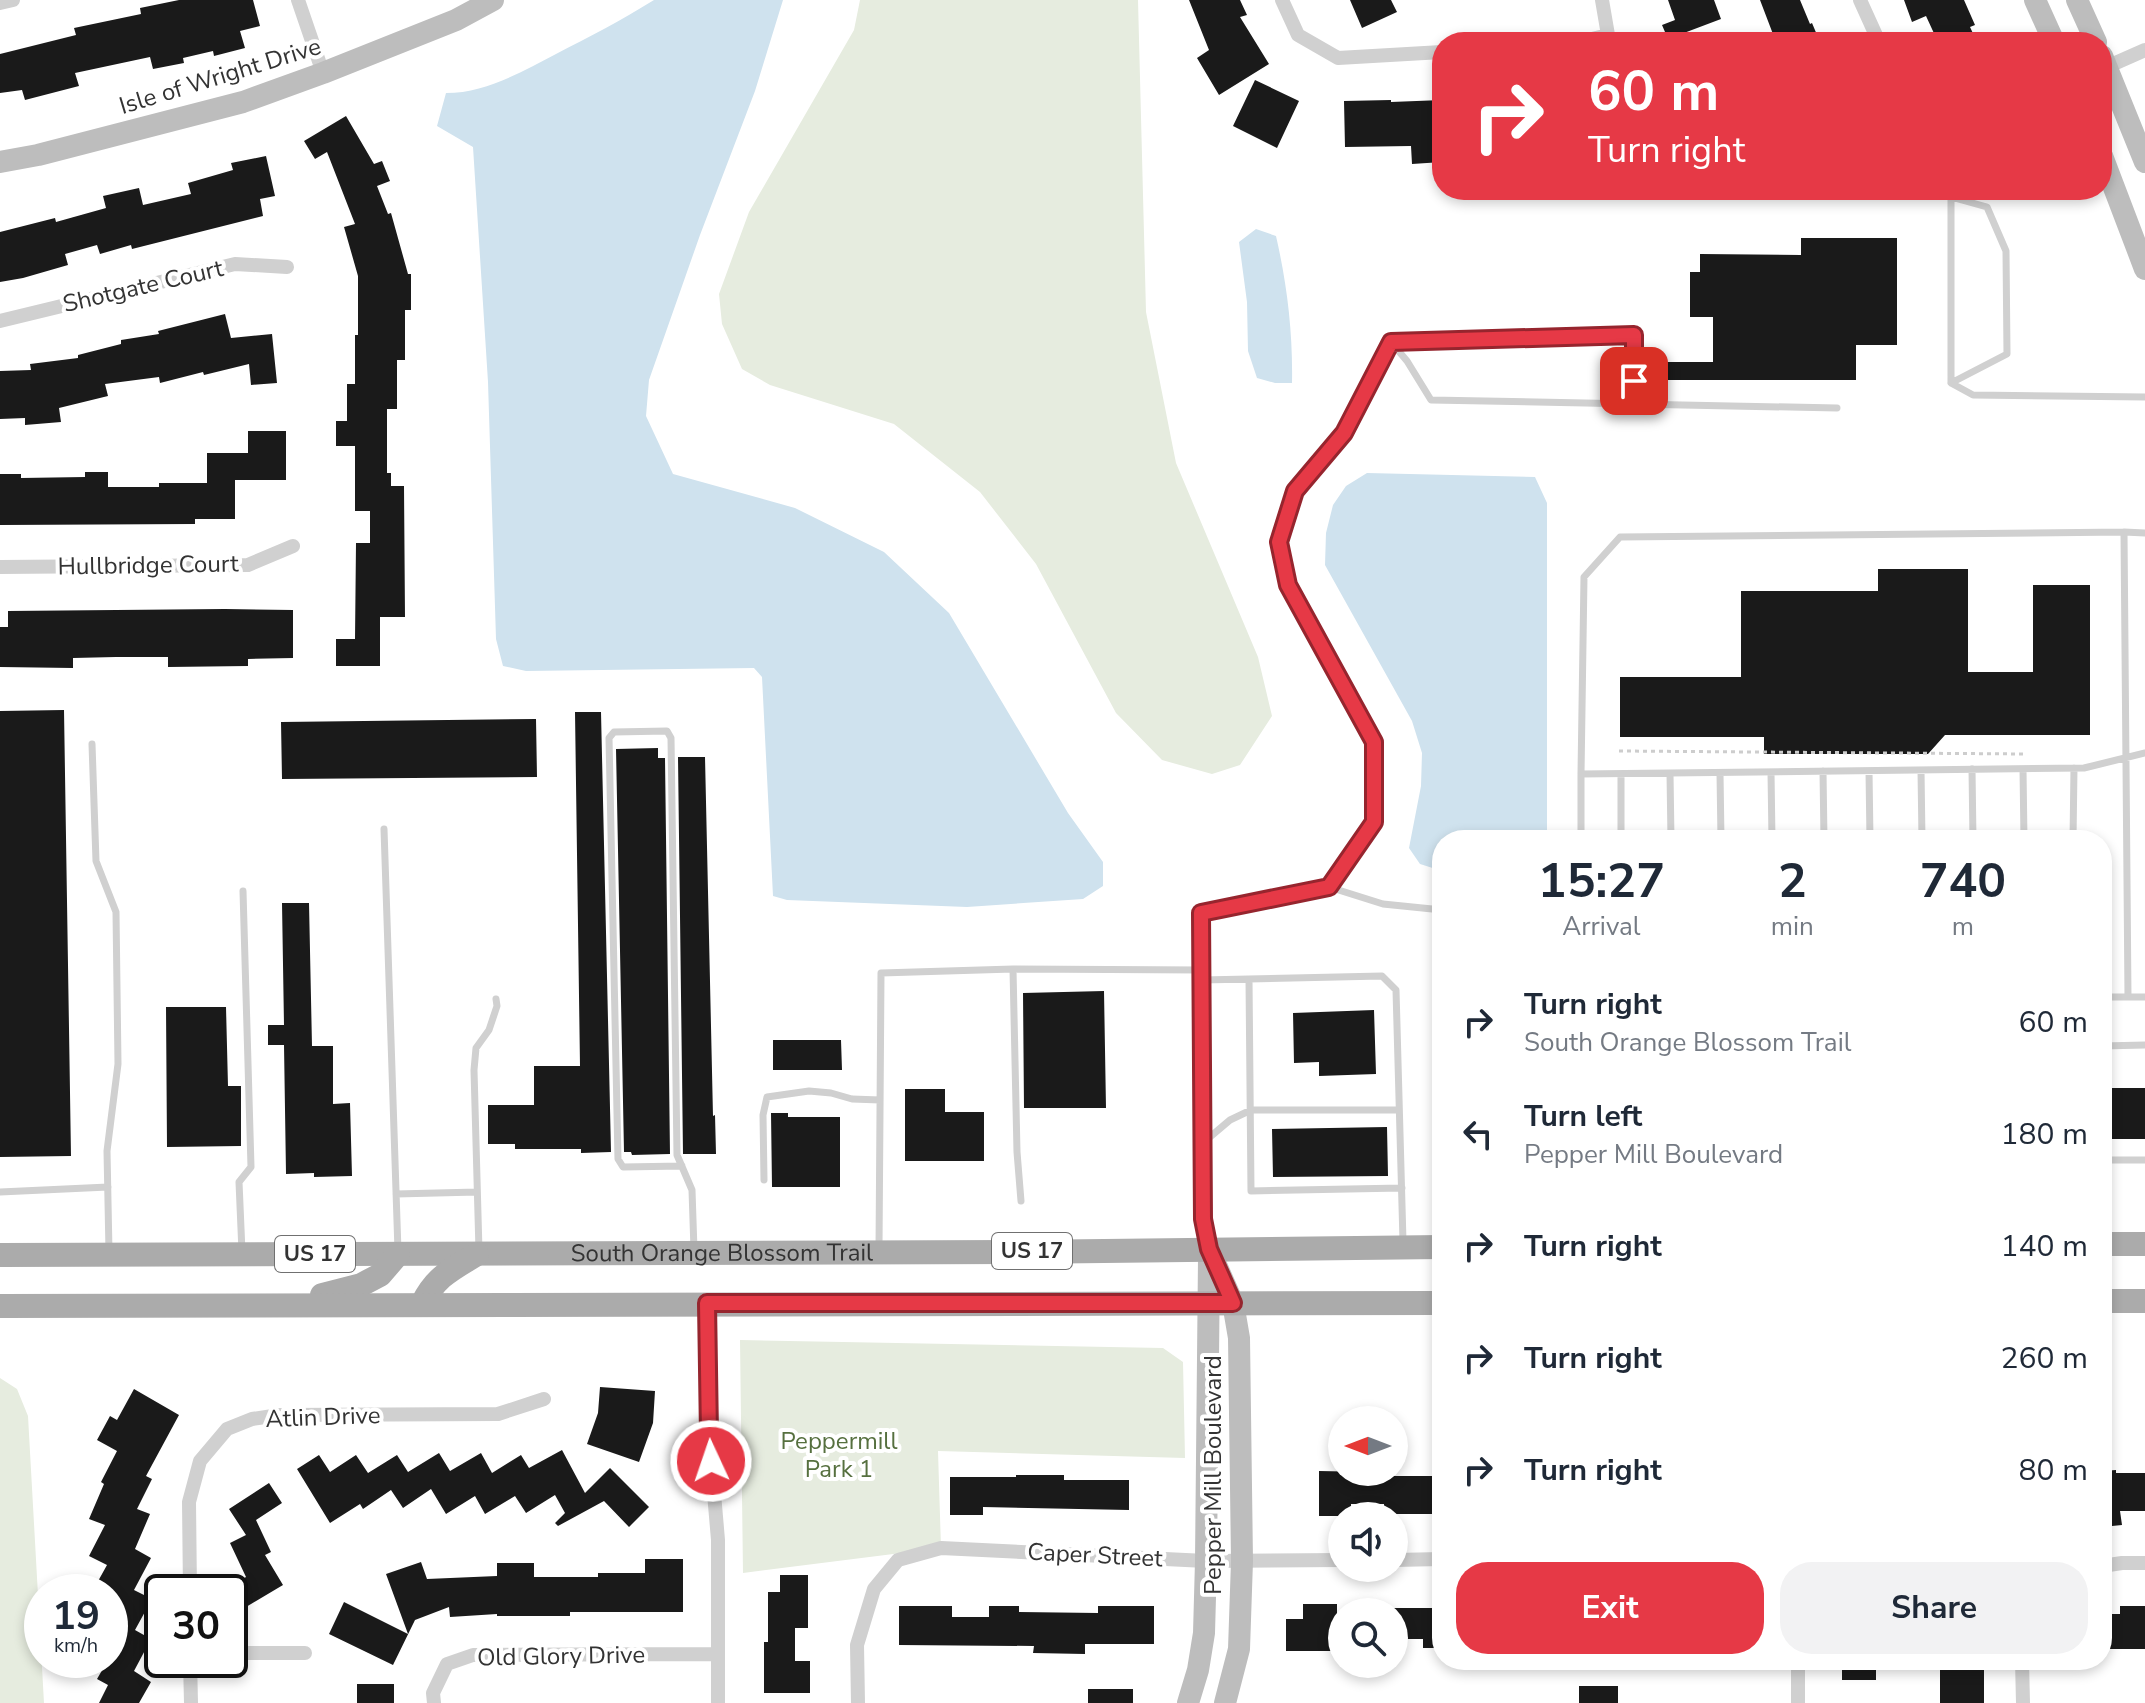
<!DOCTYPE html>
<style>
body{margin:0;font-family:"Nunito Sans",sans-serif;background:#f2f2f3;color:#1f2937;height:100vh;display:flex;flex-direction:column;font-size:30px;white-space:nowrap}
*{box-sizing:border-box;margin:0}
p{font-size:26px;color:#747a83}
.icon{flex:none;width:44px;height:44px;fill:none;stroke:currentColor;stroke-width:2;stroke-linecap:round;stroke-linejoin:round}
.map{position:relative;flex:1;overflow:hidden}
.side{position:absolute;left:1432px;top:830px;width:680px;height:840px;display:flex;flex-direction:column;background:#fff;border-radius:32px;box-shadow:0 4px 12px #0003}
.side>*{flex:none}
.hud{position:absolute;left:1432px;top:32px;width:680px;height:168px;border-radius:32px;box-shadow:0 4px 12px #0003;background:#e63946;color:#fff;overflow:hidden}
.needle{width:52px;rotate:270deg}
.tools{position:absolute;left:1328px;top:1406px;display:grid;gap:16px}
.tools a{display:grid;place-items:center;width:80px;height:80px;border-radius:50%;background:#fff;box-shadow:0 4px 12px #0003;font-size:40px}
.speed{position:absolute;left:24px;top:1574px;display:flex;gap:16px;font-size:40px;font-weight:700;text-align:center}
.speed>*{display:grid;place-content:center;width:104px;height:104px;border-radius:50%;background:#fff;box-shadow:0 4px 12px #0003;line-height:1}
.speed small{font-size:20px;font-weight:400}
.speed .limit{border:4px solid #111;border-radius:12px;background:#fff;color:#111}
.pin{position:absolute;display:grid;place-items:center;width:68px;height:68px;color:#fff;margin:-34px;border-radius:16px;box-shadow:0 4px 12px #0006}
.me{position:absolute;width:88px;margin:-44px;rotate:357deg;stroke-linejoin:round;filter:drop-shadow(0 0 6px #0008)}
.turn{display:flex;align-items:center;gap:28px;height:168px;padding:0 24px;font-size:36px}
.turn .icon{width:104px;height:104px;stroke-width:2.5}
.turn b{display:block;font-size:56px;line-height:68px}
.eta{display:flex;justify-content:space-evenly;align-items:center;height:136px;text-align:center}
.eta b{font-size:48px;font-weight:700;line-height:56px}
.primary-button{display:flex;gap:16px;margin-top:auto;padding:16px 24px}
.primary-button a{flex:1;height:92px;border-radius:32px;background:#e63946;color:#fff;font-size:32px;font-weight:700;line-height:92px;text-align:center}
.primary-button a+a{background:#f2f2f3;color:#1f2937}
ul{padding:0;list-style:none}
li{display:flex;align-items:center;gap:24px;height:112px;padding:0 24px}
li div{flex:1}
li b{display:block;font-size:30px}
li em{font-style:normal}
.map>svg:first-child{display:block}
.green{fill:#e6ecdf}
.water{fill:#cfe2ee}
.building{fill:#1a1a1a}
.lines{fill:none;stroke-linecap:round;stroke-linejoin:round}
.path{stroke:#cdcdcd;stroke-width:3;stroke-dasharray:4 4;stroke-linecap:butt}
.lane{stroke:#d0d0d0;stroke-width:7}
.street{stroke:#d0d0d0;stroke-width:14}
.secondary{stroke:#bdbdbd;stroke-width:22}
.primary{stroke:#ababab;stroke-width:24}
.route-casing{stroke:#96252e;stroke-width:20}
.route{stroke:#e63946;stroke-width:14}
.labels{text-anchor:middle;dominant-baseline:central;stroke-width:8;stroke-linejoin:round;paint-order:stroke}
.shield{fill:#fff;stroke:#707070;stroke-width:2}
.shield-label{font-size:22px;font-weight:bold;fill:#333}
.street-label{font-size:24px;fill:#333;stroke:#fff}
.park-label{font-size:24px;fill:#56703f;stroke:#fff}
</style>
<div class="map">
<svg width="2145" height="1703" viewBox="0 0 2145 1703">
<rect width="100%" height="100%" fill="#fff"/>
<path class="green" d="M860,0H1138L1146,312L1176,463L1258,657L1272,716L1240,765L1212,774L1162,760L1116,713L1036,564L980,492L894,424L770,385L742,369L722,324L719,294L749,212L854,30Z
M740,1340L1163,1348L1183,1362L1185,1458L938,1451L941,1548L743,1573Z
M0,1378L17,1389L28,1416L44,1703H0Z"/>
<path class="water" d="M654,0H783L755,91L700,235L649,380L646,416L673,474L795,508L884,552L949,613L1068,813L1103,862V886L1083,899L967,907L787,900L773,896L762,677L754,668L526,671L503,666L496,639L488,382L473,147L437,126L446,93C486,93 521,72 556,54C589,37 622,20 654,0Z
M1256,229L1276,236C1287,284 1293,333 1292,383H1275L1257,378L1248,351L1247,302L1239,242Z
M1367,473L1535,477L1547,503V840H1442V871L1420,864L1409,848L1421,786L1422,753L1412,721L1325,565L1326,533L1333,505L1346,486Z"/>
<path class="building" d="M179,0H253L260,26L240,31L245,48L214,56L213,51L183,58L184,63L153,69L150,57L75,73L79,86L25,100L22,90L0,93V54L76,35L74,28L141,14L140,8Z
M1189,0H1240L1247,15L1240,17L1269,64L1219,95L1197,58L1209,50Z
M1350,0H1391L1397,12L1362,28Z
M1668,0H1714L1721,19L1668,39L1662,25L1675,20Z
M1760,0H1800L1810,24L1812,23L1820,42H1776Z
M1904,0H1964L1975,25L1970,27L1977,42H1938L1926,16L1912,22Z
M1255,80L1299,101L1277,148L1233,126Z
M1391,100V102L1442,100V162L1412,164L1411,146L1345,147L1344,101Z
M346,116L374,164L382,161L390,181L377,186L388,214L391,213L408,274H411V310H405V360H397V409H387V473H391V486H404L405,617H380V666H336V639H355L356,543H370V511H355V446H336V421H347V384H355V335H358V276L344,227L355,224L327,152L315,159L304,141Z
M266,156L275,196L260,199L263,216L132,249L131,245L100,254L97,245L65,254L68,265L23,278L0,282V232L55,218L56,222L106,208L103,196L139,188L143,205L191,194L188,183L233,170L231,163Z
M1801,238H1897V345H1856V380H1653V362H1713V317H1690V272H1700V254L1801,255Z
M225,314L231,338L272,334L277,383L251,385L249,364L204,375L203,372L160,383L159,377L105,384L108,396L59,408L61,422L25,425V418L0,419V371L31,370L30,364L78,358V355L121,344V340L159,334L158,331Z
M248,431H286V480H235V519H195V524L0,525V474H21V478L85,477V472H108V487H159V483H207V453H248Z
M1878,569H1968V672H2033V585H2090V735H1945L1928,754H1764V737H1620V677H1741V591H1878Z
M225,609L293,610V658L248,659V666L168,667V657H116L73,658V668L0,667V627H8V611Z
M64,710L71,1156L0,1157V711Z
M575,712H601L611,1152L581,1153V1149H515V1144H488V1105H534V1066H580Z
M536,719L537,777L282,779L281,722Z
M658,748V758H665L670,1154L632,1155L631,1152H624L616,749Z
M678,757H705L713,1116L715,1115L716,1154H683Z
M282,903H309L312,1046H333V1104L350,1103L352,1176L314,1177V1173L286,1174L284,1045H268V1025H284Z
M1104,991L1106,1108H1024L1023,993Z
M166,1007H226L228,1086H241V1146L167,1147Z
M1374,1010L1376,1074L1319,1076V1062L1294,1063L1293,1013Z
M773,1040H841L842,1070H773Z
M2110,1088H2145V1139H2110Z
M905,1089H945V1112H984V1161H905Z
M771,1113H788V1117H840V1187H772Z
M1387,1127L1388,1176L1273,1177L1272,1129Z
M600,1387L655,1391L653,1423L639,1462L587,1444L598,1413Z
M134,1389L179,1415L146,1476L152,1479L137,1509L150,1514L135,1549L151,1558L134,1590L152,1599L135,1630L151,1639L134,1671L151,1682L139,1703H99L108,1685L97,1679L108,1660H110V1592H92L107,1565L89,1556L105,1525L89,1519L104,1484L101,1482L117,1451L97,1440L110,1416L117,1420Z
M562,1450L585,1493L610,1468L649,1507L629,1527L604,1501L558,1526L555,1523L565,1513L555,1495L526,1513L515,1496L485,1514L475,1496L446,1514L431,1489L403,1508L391,1490L363,1509L360,1504L330,1523L297,1469L319,1455L330,1472L356,1455L368,1473L397,1455L408,1472L439,1453L450,1471L481,1453L492,1473L521,1455L529,1468Z
M2116,1470V1473H2145V1511H2120L2122,1525L2102,1527V1471Z
M1319,1471L1370,1472V1476H1436V1514H1384V1504H1351V1516H1319Z
M1016,1475H1064V1480H1129V1510L983,1507V1515H950V1477H1016Z
M269,1483L282,1503L256,1520L271,1552L265,1555L283,1585L246,1607L233,1585L246,1577L230,1543L246,1535L229,1509Z
M645,1559H683V1612H570V1616H497V1614L450,1617L449,1607L415,1620L393,1665L329,1634L344,1602L408,1634L386,1574L421,1562L427,1579L497,1576V1563H534V1577H598V1573H645Z
M780,1575H808V1628H795V1661H810V1693H764V1642H768V1592H780Z
M1303,1604H1337V1651H1286V1619H1303Z
M899,1606H952V1617H989V1606H1019V1612L1098,1613V1606H1154V1644H1085V1654L1033,1653L1034,1646L899,1645Z
M2120,1606H2145V1649H2102V1614H2120Z
M1394,1608H1442V1648H1423V1639H1394Z
M1842,1660H1876V1680H1842Z
M1940,1660H1984V1703H1940Z
M357,1684H394V1703H357Z
M1579,1686H1618V1703H1579Z
M1088,1689H1133V1703H1088Z"/>
<g class="lines">
<path class="path" d="M1619,751L2027,754"/>
<path class="lane" d="M1947,190L1951,197V383L1973,395L2145,397
M1951,197L1987,207L2006,251L2007,354L1951,383
M1391,342L1407,361L1431,400L1837,408
M1391,342L1634,335V404
M2124,532L2145,533
M92,744L96,861L116,912L118,1064L107,1151L109,1252
M1972,769L1973,840
M2023,769L2024,840
M1921,770L1922,840
M1823,771L1824,840
M1869,771L1870,840
M1771,772L1772,840
M1670,773L1671,840
M1720,773L1721,840
M1581,774L1584,577L1620,537L2124,532L2128,997
M384,829L398,1251
M1581,840V774L2084,768L2145,753
M1621,840V774
M2073,840L2074,768
M1329,887L1383,904L1442,910
M1201,913L1329,887L1374,822V742L1288,585L1279,542L1295,491L1344,433L1391,342
M1013,969L1017,1152L1021,1201
M1249,979L1251,1191L1402,1188
M1202,980L1382,976L1396,990L1403,1241
M2102,997H2145
M2102,1046L2145,1045
M1204,1142L1230,1120L1251,1110H1399
M2102,1160H2145
M682,1166L623,1167L618,1159L609,738L614,732L667,731L671,738L677,1155L692,1190L694,1250
M764,1180L763,1115L767,1097L809,1091L831,1093L852,1099L880,1100
M0,1192L108,1187
M396,1194L477,1192
M879,1249L881,973L1013,969L1201,970
M479,1251L474,1070L476,1048L489,1030L497,1006L496,999
M242,1252L239,1182L251,1167L243,891"/>
<path class="street" d="M298,0L323,73
M1282,0L1298,35L1338,58L1442,52
M1860,0L1879,42
M0,3L13,0
M1580,42L1608,35L1602,0
M2102,69L2145,50
M0,321L235,264L287,267
M0,567L248,565L293,546
M1201,913L1203,1219L1209,1249
M707,1303L709,1435L718,1540V1703
M1394,1560L1442,1559
M2102,1566L2122,1563H2145
M190,1592L189,1502L200,1461L227,1429L252,1419L279,1415L498,1414L544,1399
M230,1653H305
M190,1660L191,1703
M1798,1660V1703
M2022,1660L2023,1703
M434,1703L433,1693L447,1664L473,1655L718,1654
M858,1703L857,1645L874,1589L898,1560L941,1548L1206,1561L1342,1560"/>
<path class="secondary" d="M2035,0L2054,42
M2077,0L2096,42
M2102,56L2145,162
M2102,156L2145,269
M0,162L38,155L243,102L323,73L456,20L493,0
M1209,1249L1233,1303L1239,1338L1242,1561L1239,1649L1225,1703
M1188,1703L1198,1670L1204,1633L1206,1561L1209,1258"/>
<g class="primary">
<path d="M2102,1244H2145"/>
<path id="s1" d="M0,1255L1020,1252L1442,1247"/>
<path d="M322,1295L361,1285L380,1275L398,1254"/>
<path d="M2102,1301H2145"/>
<path d="M422,1304C436,1276 451,1270 477,1254"/>
<path d="M0,1306L1442,1303"/>
</g>
</g>
<g class="lines">
<g class="route-casing">
<path id="route" d="M711,1461L709,1435L707,1303H1233L1209,1249L1203,1219L1201,913L1329,887L1374,822V742L1288,585L1279,542L1295,491L1344,433L1391,342L1634,335V381"/>
</g>
<use href="#route" class="route"/>
</g>
<g class="labels">
<g class="shield">
<rect x="992" y="1233" width="80" height="36" rx="6"/>
<rect x="275" y="1236" width="80" height="36" rx="6"/>
</g>
<g class="shield-label">
<text x="1032" y="1251">US 17</text>
<text x="315" y="1254">US 17</text>
</g>
<g class="street-label">
<text transform="translate(220 76) rotate(-17)">Isle of Wright Drive</text>
<text transform="translate(143 286) rotate(-13)">Shotgate Court</text>
<text transform="translate(148 565) rotate(-1)">Hullbridge Court</text>
<text stroke="none"><textPath href="#s1" startOffset="722">South Orange Blossom Trail</textPath></text>
<text transform="translate(323 1417) rotate(-2)">Atlin Drive</text>
<text transform="translate(1213 1475) rotate(-90)">Pepper Mill Boulevard</text>
<text transform="translate(1095 1555) rotate(3)">Caper Street</text>
<text transform="translate(561 1656) rotate(-1)">Old Glory Drive</text>
</g>
<g class="park-label">
<text x="839" y="1441">Peppermill<tspan x="839" dy="28">Park 1</tspan></text>
</g>
</g>
</svg>
<div class="tools">
<a><svg class="needle" viewBox="-14 -14 28 28"><path d="M0-13l5 13h-10z" fill="#e53935"/><path d="M0 13l5-13h-10z" fill="#747a83"/></svg></a>
<a><svg class="icon" aria-label="sound" viewBox="0 0 24 24"><path d="M4 9h4l5-4v14l-5-4H4zM17 9q2 3 0 6"/></svg></a>
<a><svg class="icon" aria-label="search" viewBox="0 0 24 24"><circle cx="10" cy="10" r="6"/><path d="M15 15l6 6"/></svg></a>
</div>
<div class="speed"><div>19<small>km/h</small></div><div class="limit">30</div></div>
<div class="pin" style="left:1634px;top:381px;background:#d93025"><svg class="icon" aria-label="arrive" viewBox="0 0 24 24"><path d="M6 21V4h12l-3 4 3 4H6"/></svg></div>
<svg class="me" style="left:711px;top:1461px" viewBox="-20 -20 40 40"><circle r="17" fill="#e63946" stroke="#fff" stroke-width="3"/><path d="M0-11L8 9 0 5-8 9z" fill="#fff"/></svg>
<div class="hud">
<div class="turn"><svg class="icon" aria-label="right" viewBox="0 0 24 24"><path d="M7 20v-9h11M14 6l5 5-5 5"/></svg><div><b>60 m</b>Turn right</div></div>
</div>
<section class="side">
<div class="eta">
<div><b>15:27</b><p>Arrival</p></div>
<div><b>2</b><p>min</p></div>
<div><b>740</b><p>m</p></div>
</div>
<ul>
<li><svg class="icon" aria-label="right" viewBox="0 0 24 24"><path d="M7 20v-9h11M14 6l5 5-5 5"/></svg><div><b>Turn right</b><p>South Orange Blossom Trail</p></div><em>60 m</em></li>
<li><svg class="icon" aria-label="left" viewBox="0 0 24 24"><path d="M17 20v-9H6M10 6l-5 5 5 5"/></svg><div><b>Turn left</b><p>Pepper Mill Boulevard</p></div><em>180 m</em></li>
<li><svg class="icon" aria-label="right" viewBox="0 0 24 24"><path d="M7 20v-9h11M14 6l5 5-5 5"/></svg><div><b>Turn right</b></div><em>140 m</em></li>
<li><svg class="icon" aria-label="right" viewBox="0 0 24 24"><path d="M7 20v-9h11M14 6l5 5-5 5"/></svg><div><b>Turn right</b></div><em>260 m</em></li>
<li><svg class="icon" aria-label="right" viewBox="0 0 24 24"><path d="M7 20v-9h11M14 6l5 5-5 5"/></svg><div><b>Turn right</b></div><em>80 m</em></li>
</ul>
<div class="primary-button"><a>Exit</a><a>Share</a></div>
</section>
</div>
